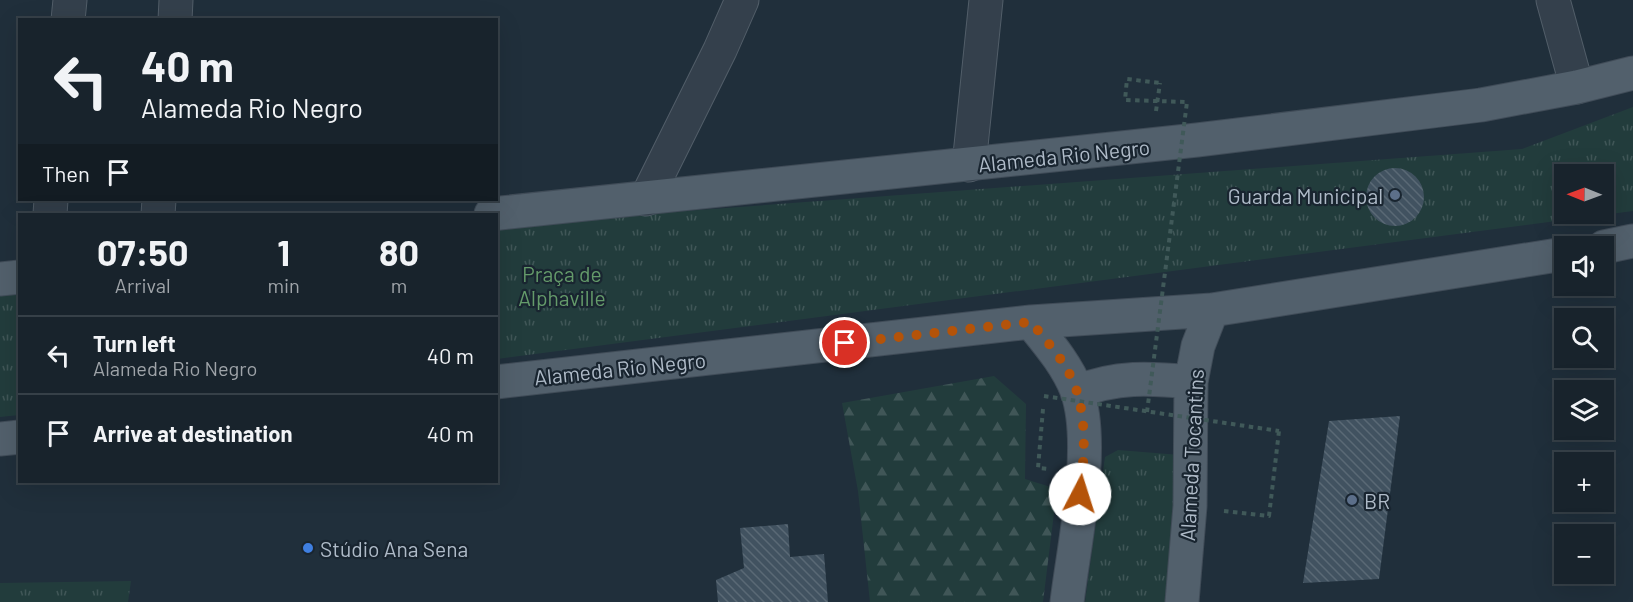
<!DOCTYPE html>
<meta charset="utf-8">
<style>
body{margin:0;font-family:Barlow,sans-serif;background:#252f38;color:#f1f3f6;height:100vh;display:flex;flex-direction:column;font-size:22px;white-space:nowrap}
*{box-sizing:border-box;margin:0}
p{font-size:20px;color:#9fa4a9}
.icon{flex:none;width:33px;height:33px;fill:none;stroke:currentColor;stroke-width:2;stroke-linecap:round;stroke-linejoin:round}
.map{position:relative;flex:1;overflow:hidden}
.drawer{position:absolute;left:18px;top:213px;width:480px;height:270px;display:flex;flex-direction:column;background:#18232c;border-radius:0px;box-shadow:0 6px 24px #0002,0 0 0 2px #364048}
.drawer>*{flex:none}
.hud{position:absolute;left:18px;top:18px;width:480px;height:183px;border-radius:0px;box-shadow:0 6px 24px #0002,0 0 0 2px #364048;background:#18232c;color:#f1f3f6;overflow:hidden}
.needle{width:39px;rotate:271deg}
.fabs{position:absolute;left:1554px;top:164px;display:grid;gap:12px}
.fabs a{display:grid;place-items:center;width:60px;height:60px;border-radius:0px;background:#18232c;box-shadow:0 6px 24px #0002,0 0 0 2px #364048;font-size:30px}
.pin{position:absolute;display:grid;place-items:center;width:51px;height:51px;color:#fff;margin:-26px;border:3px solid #fff;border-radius:50%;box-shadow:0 2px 6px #0007}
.me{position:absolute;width:66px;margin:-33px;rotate:5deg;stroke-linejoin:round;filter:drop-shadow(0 0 4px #0008)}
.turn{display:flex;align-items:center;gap:21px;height:126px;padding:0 24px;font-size:27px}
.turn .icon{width:78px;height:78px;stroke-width:2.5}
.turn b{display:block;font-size:42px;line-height:51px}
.then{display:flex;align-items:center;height:57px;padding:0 24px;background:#0003;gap:12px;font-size:22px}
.eta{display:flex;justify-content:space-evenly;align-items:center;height:102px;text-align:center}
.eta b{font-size:36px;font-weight:700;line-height:42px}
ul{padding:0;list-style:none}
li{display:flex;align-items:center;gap:18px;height:78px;padding:0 24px;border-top:2px solid #364048}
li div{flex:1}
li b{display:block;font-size:22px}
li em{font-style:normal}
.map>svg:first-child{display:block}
.forest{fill:url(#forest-firs)}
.park{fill:url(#park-tufts);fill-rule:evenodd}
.building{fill:url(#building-back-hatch)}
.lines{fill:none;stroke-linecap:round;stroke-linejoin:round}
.minor-casing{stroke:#525e69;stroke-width:35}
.major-casing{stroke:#404c58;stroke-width:35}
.path{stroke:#405959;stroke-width:4;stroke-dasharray:4.5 4.5;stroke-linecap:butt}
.minor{stroke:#34404c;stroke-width:33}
.major{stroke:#52606c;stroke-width:33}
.path-bridge{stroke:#405959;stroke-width:4;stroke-dasharray:4.5 4.5;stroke-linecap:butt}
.route{stroke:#b45309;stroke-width:10;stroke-dasharray:0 18}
.service-dot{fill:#5c6f8a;stroke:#192530;stroke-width:2}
.shop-dot{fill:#3f7fe0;stroke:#192530;stroke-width:2}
.labels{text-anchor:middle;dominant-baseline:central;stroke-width:4.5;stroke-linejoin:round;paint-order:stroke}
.street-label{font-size:21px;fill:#afbbc8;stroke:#192530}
.poi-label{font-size:21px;fill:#afbbc8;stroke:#192530;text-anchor:start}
.park-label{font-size:21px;fill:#649a6a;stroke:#192530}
</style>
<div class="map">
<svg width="1633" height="602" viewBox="0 0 1633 602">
<defs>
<pattern id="forest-firs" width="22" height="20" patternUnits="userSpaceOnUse" patternTransform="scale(1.5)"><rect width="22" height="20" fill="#223c3c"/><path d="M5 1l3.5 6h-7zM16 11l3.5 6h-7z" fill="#405657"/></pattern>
<pattern id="park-tufts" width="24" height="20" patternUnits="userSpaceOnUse" patternTransform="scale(1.5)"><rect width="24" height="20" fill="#223c3c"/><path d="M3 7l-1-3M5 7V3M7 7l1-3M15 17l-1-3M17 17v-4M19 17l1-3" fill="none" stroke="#405657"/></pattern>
<pattern id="building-back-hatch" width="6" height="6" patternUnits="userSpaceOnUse" patternTransform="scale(1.5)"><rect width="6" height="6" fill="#415260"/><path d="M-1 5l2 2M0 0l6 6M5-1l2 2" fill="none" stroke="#5a6975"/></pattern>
</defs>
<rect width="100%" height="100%" fill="#202f3b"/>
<path class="forest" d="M994,376L1026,404L1025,479L1057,489L1043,602H870L858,491L842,403Z"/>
<path class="park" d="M1633,107V211L497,359L496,225L1522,149ZM1564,174H1604V213H1564Z
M19,270V415L0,417V276Z
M1118,450L1180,455L1166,602H1085L1105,457Z
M131,581L128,602H0V583Z"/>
<path class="building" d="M1366 197a29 29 0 1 1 58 0a29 29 0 1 1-58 0Z
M1400,416L1379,579L1303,583L1329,421Z
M788,524L790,557L824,554L828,602H718L716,580L744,568L740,528Z"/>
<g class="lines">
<g class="minor-casing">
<path id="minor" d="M1553,0L1577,87
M68,20L70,0
M175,20L176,0
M969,165L986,0
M646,199L720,50L742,0
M50,214L51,200
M158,214L159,200"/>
</g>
<g class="major-casing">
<path id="major" d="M491,214L1197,140L1481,105L1577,87L1633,73
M1604,247L1633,241
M0,279L20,277
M1031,322C1048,343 1067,365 1077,391C1096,445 1074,544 1067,602
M496,382L1031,322L1212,310L1564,254
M1077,392C1116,376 1150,378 1191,382
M0,439L20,437
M1182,602L1190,506L1191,382L1198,346L1212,310"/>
</g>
<path class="path" d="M1156,111L1160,83
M1043,409L1038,468L1049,469
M1224,511L1269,516L1279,431"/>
<use href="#minor" class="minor"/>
<use href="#major" class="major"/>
<path class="path-bridge" d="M1044,396L1279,431
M1147,412L1187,102L1125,100L1127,79L1160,83"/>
</g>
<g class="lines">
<path class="route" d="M845,343L1031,322C1048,343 1069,365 1077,392C1087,424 1084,462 1080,494"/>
</g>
<g class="service-dot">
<circle cx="1395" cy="195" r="6"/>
<circle cx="1352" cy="500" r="6"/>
</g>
<circle class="shop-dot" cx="308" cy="548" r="6"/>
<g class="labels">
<g class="street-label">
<text transform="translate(1064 155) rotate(-6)">Alameda Rio Negro</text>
<text transform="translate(620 368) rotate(-6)">Alameda Rio Negro</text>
<text transform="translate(1191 455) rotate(-87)">Alameda Tocantins</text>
</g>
<g class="poi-label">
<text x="1383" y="195" text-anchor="end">Guarda Municipal</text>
<text x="1364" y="500">BR</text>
<text x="320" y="548">Stúdio Ana Sena</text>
</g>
<g class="park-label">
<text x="562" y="273">Praça de<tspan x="562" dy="24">Alphaville</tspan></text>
</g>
</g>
</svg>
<div class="fabs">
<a><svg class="needle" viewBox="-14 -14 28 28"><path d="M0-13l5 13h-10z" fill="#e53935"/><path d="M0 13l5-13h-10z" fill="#9fa4a9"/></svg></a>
<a><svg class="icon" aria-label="sound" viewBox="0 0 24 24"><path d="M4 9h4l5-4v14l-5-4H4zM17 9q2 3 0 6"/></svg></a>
<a><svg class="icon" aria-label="search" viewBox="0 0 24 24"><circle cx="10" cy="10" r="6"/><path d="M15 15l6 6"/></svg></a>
<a><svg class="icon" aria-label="layers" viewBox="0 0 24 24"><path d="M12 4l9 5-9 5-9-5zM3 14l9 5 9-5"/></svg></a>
<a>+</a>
<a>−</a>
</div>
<div class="pin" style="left:845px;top:343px;background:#d93025"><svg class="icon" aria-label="arrive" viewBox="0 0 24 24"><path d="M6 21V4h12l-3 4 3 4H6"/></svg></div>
<svg class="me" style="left:1080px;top:494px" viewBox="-20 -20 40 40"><circle r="19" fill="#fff"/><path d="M0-13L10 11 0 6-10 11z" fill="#b45309"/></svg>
<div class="hud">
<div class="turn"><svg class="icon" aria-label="left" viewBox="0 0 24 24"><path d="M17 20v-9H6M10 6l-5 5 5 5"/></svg><div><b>40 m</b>Alameda Rio Negro</div></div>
<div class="then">Then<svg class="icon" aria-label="arrive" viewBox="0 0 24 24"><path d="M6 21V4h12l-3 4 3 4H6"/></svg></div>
</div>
<section class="drawer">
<div class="eta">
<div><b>07:50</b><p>Arrival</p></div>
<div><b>1</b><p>min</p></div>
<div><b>80</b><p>m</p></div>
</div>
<ul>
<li><svg class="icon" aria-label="left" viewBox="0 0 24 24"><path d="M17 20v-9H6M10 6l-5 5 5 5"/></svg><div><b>Turn left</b><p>Alameda Rio Negro</p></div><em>40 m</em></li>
<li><svg class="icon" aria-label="arrive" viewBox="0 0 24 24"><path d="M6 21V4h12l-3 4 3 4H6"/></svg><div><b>Arrive at destination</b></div><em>40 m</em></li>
</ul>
</section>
</div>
